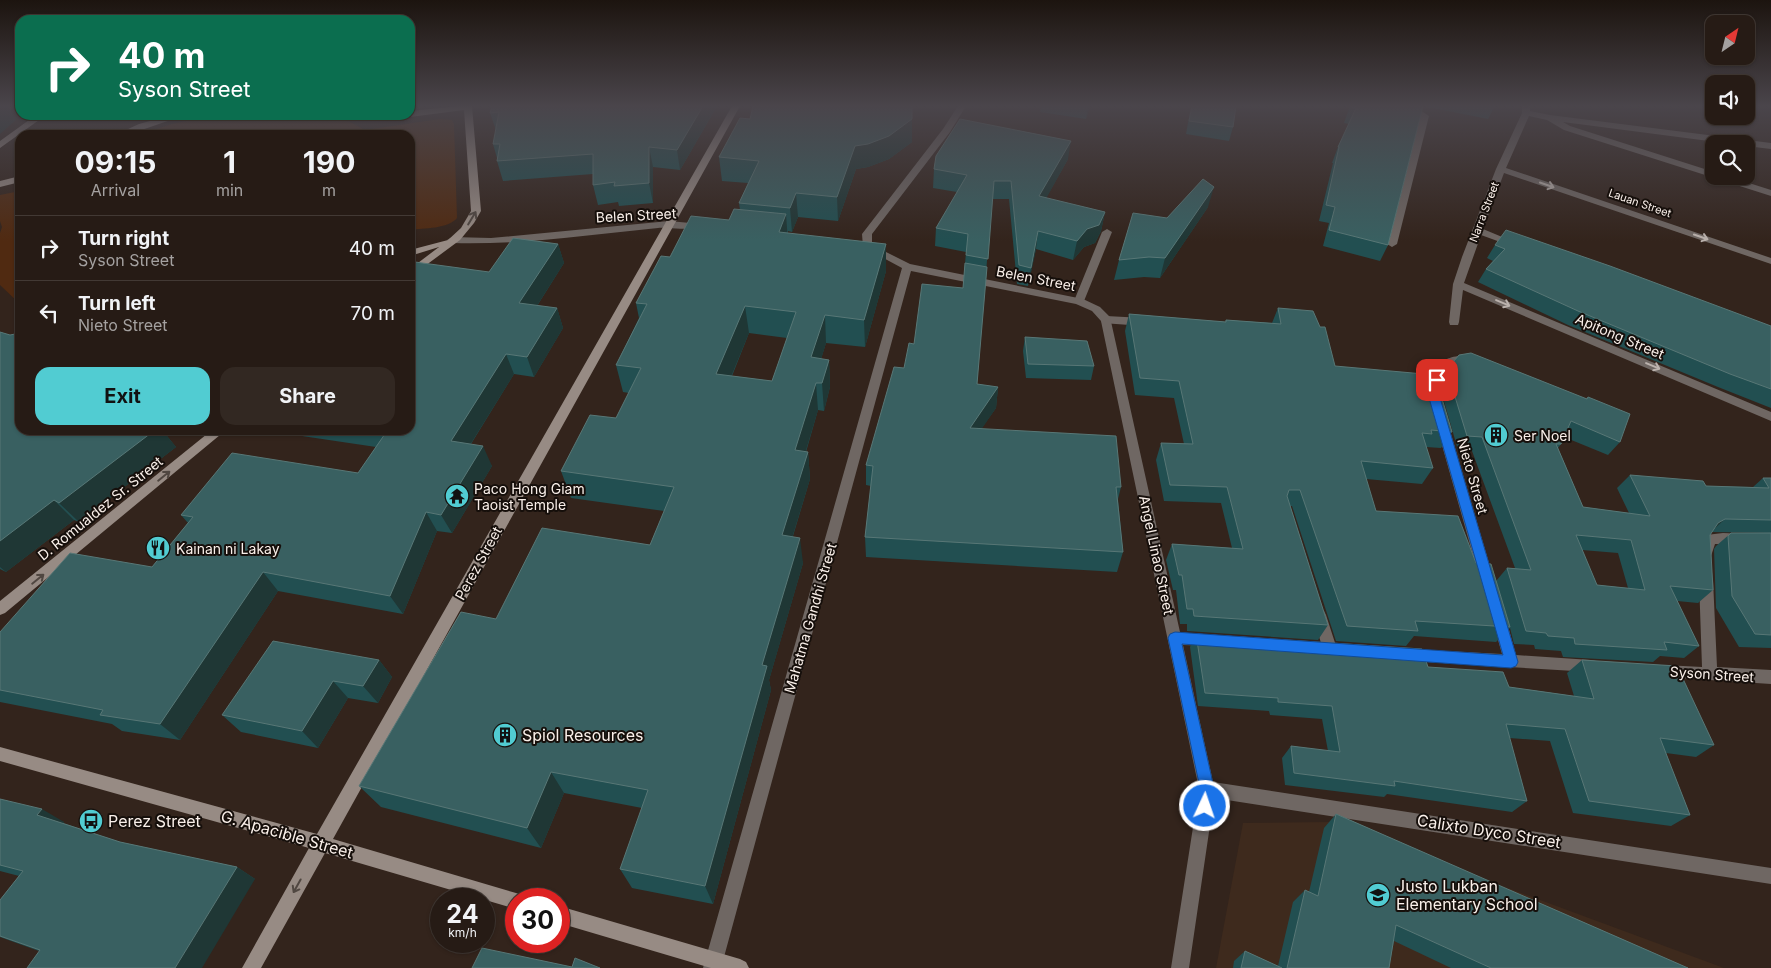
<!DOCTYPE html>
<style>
body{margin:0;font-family:Inter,sans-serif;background:#322822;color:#f1f3f6;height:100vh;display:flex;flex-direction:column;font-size:19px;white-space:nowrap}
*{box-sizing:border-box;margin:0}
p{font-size:16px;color:#a4a1a0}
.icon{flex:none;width:28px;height:28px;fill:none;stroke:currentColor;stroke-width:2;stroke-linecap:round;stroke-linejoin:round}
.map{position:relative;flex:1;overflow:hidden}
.panel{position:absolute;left:15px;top:130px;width:400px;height:305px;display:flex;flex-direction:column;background:#261b15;border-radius:15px;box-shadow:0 1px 4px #0004,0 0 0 1px #423934}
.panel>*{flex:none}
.guide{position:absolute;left:15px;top:15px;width:400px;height:105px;border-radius:15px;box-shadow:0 1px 4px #0004,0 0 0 1px #423934;background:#0b6e4f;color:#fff;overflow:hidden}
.needle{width:32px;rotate:35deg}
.controls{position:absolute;left:1705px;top:15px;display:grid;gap:10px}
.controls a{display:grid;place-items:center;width:50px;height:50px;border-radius:10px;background:#261b15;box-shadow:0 1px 4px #0004,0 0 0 1px #423934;font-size:25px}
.speed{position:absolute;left:430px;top:888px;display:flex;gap:10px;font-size:25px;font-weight:700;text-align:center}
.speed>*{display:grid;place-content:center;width:65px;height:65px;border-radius:50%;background:#261b15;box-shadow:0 1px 4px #0004,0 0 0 1px #423934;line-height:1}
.speed small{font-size:12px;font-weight:400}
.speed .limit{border:8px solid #d22;background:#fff;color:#111}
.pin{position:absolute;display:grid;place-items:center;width:42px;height:42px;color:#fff;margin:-21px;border-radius:10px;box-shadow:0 2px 8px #0006}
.me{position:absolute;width:55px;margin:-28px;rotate:3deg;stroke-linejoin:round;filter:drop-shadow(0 0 4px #0008)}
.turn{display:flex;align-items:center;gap:18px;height:105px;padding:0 20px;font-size:22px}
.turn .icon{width:65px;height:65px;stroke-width:2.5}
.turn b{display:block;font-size:35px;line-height:42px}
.eta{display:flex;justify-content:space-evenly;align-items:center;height:85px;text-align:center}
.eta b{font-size:30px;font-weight:700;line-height:35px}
.primary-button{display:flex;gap:10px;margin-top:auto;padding:10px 20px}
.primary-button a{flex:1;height:58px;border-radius:15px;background:#51ccd2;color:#111;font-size:20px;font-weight:700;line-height:58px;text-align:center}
.primary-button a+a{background:#322822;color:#f1f3f6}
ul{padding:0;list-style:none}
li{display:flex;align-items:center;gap:15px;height:65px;padding:0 20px;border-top:1px solid #423934}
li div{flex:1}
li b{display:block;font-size:19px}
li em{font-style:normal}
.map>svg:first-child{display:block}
.built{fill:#3e2a1d}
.green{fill:#502a11}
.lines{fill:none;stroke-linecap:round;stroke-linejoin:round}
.lane{fill:#6f6763;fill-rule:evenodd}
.street{fill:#6f6763;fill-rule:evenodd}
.secondary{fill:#978b84;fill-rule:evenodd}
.wall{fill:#224f51;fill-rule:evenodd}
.shaded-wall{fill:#1f3735}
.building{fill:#396061;stroke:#587776;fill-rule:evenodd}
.oneway{stroke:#bbb2ad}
.oneway2{stroke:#504741}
.route{fill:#1a73e8;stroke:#114b97}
.labels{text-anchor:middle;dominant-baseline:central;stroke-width:4;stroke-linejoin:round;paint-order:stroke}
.far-street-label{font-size:11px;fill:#faf0ea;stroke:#160f0b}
.street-label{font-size:14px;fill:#faf0ea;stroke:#160f0b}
.poi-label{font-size:14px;fill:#faf0ea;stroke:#160f0b;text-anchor:start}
.near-poi-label{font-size:16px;fill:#faf0ea;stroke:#160f0b;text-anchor:start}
.near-street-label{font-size:16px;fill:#faf0ea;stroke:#160f0b}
</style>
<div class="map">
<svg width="1771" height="968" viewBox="0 0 1771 968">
<rect width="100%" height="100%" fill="#33241c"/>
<path class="built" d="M1329,822L1724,968H1216L1243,823Z"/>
<path class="green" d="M216,115H326L350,122L365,130L440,119L452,120L454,124L457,218C448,229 424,228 410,230V135H138L172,124Z
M20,191V304L0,285V233L2,227L0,221V195Z"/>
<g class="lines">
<path class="lane" d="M1405,106H1414L1429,116L1397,244L1392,247L1387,244L1420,117Z
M1107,229L1112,232L1084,301L1083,303H1075L1074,301L1102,232Z
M1106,316L1144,318L1149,322L1144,326L1102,323L1101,320L1102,317Z"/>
<path class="street" d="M958,106H966L950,132L872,234V245L910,264L1083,299L1100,307L1110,317L1180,632L1215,636L1217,640L1215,644L1210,646L1183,645L1213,782L1771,868V884L1214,798L1189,968H1171L1199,789L1101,321L1092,311L1076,304L911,271L721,968H703L902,268L863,247L862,234L943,129Z
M1522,106H1530V111L1550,115L1771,143V149L1746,146V144H1732L1563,122L1570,126L1714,172V176H1727L1771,190V196L1564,130L1547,120L1529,116L1506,168L1771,258V264L1504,173L1483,229L1519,244L1514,247L1481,235L1464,283L1771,412V421L1463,290L1459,322L1458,325H1450L1449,322L1453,284L1462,257L1496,169L1522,113Z
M669,221L701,224L706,227C700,232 668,227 658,228C589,235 521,245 452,243L447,240L452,237L491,238Z
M1458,356L1470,357L1476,361L1474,364C1468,365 1463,363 1457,364C1442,367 1442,387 1438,398H1430C1424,388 1434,369 1443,362C1447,358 1452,357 1458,356Z
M1442,420L1448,424L1494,580L1492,584L1487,586L1482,584L1480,580L1436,424Z
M1723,533L1771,535V545L1715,544L1710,559L1705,560L1700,559L1698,548L1706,535Z
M1706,574L1711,576L1713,580L1717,667L1771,670V684L1664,677L1659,676L1657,671L1659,666L1664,665L1702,667L1699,580L1701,576Z
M1319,609L1324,611L1326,615L1337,649L1335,653L1330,655L1325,653L1323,649L1312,615L1314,611Z
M1499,613L1504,615L1506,619L1516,655L1591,660L1596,661L1598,666L1596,671L1591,672L1409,661L1404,659L1402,655L1404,651L1409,649L1502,654L1492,619L1494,615Z"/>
<path class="secondary" d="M459,106H472L481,211L474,223L460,240L410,277V269L439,247L410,256V250L448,240L461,228L471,211L464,110L410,117L406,115H410V111Z
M732,106H740L333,839L516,893L522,895L524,899H516V909L325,853L261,968H242L309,848L0,761V747L317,834Z
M36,115H46L0,148V141Z
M172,115H185L127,135H115L139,124Z
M382,115H400C396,119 386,119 382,115Z
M20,176V182L0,187V181Z
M212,430H226L5,613L0,615V601Z
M559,906L740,959L746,962L749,968H711L559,923Z"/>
</g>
<path class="wall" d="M492,106H717L680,170L653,167V203L619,206L618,202L598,205L593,185V174L503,181L497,161V158L493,144L496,130L490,113Z
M1041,106H1090L1086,119L1040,112Z
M1191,106H1236L1233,127L1229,141L1186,134Z
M1350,106H1495L1488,119L1423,106L1388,245L1380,261L1323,246L1329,223L1319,221L1333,163H1332L1338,147L1349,124L1344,123Z
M912,142L889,159L868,167L856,169L838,221L798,217L792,232L788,231V233L886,271L865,347L826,343L821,359L829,360L830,387L824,411L818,410L806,452H808L810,479L793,536L803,563L769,680L771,690L713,904L632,888L620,869L642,808L564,793L541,848L381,807L359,786L496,619L650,545L664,511L571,498L561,471L616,418L629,393L623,392L616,365L639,318L636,303L670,257L729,220L740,210L739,203L748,183L722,181L719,157ZM749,333L787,338L772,381L732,376Z
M1068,159L1046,198L1105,212L1101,231L1095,243L1084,247L1073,260L1036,249L1028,286L1017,284L1009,199H992L977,384L998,387L996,408L981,429L1121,487L1118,499L1123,552L1117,572L866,557L865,537L871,486L866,485V465L904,368L914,344L963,288L966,252L935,246L936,228L957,192L933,188L934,169Z
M1208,207L1160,278L1144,277L1114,280L1119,260L1167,218Z
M558,244L564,263L537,306L557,308L563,328L534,377L514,374L471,444L492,466L452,533L437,531L403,614L278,591L180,740L122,731L112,724L0,702V632L152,567L188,523L181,515L358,473L376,447L275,432L274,430H410L489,272Z
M1495,245L1771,326V408L1718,387L1568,325L1478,282L1486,269L1493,261L1487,258Z
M1278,308L1335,366L1452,432L1441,448L1426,447L1433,468L1422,484L1366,479L1376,511L1476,563L1496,581L1507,568H1515L1472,451L1458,450L1441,391L1446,375L1454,361L1586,399L1588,397L1620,442L1608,455L1564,437L1561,444L1558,448L1583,507L1629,513L1617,488L1630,475L1706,486L1753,487L1763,478H1771V533L1712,532L1710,535L1713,590L1698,603L1677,601L1699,646L1684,658L1660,656L1653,662L1563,657L1561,651L1535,649L1534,645L1514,644L1510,628L1496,642L1414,636L1406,646L1336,641L1292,506H1290L1328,625L1318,640L1187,631V624H1180L1176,590H1173L1166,560L1172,544L1232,548L1221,503L1164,501L1156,460L1161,443L1184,444L1174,398L1135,395L1125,331L1129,314L1225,322L1226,320L1272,323ZM1582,550L1618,553L1628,588L1597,585Z
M0,332L10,335L20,430H162L176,447L79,522L74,520L6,572L0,569Z
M1025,337L1094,366L1091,380L1026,378L1023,351Z
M1731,533H1771V648L1739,647L1716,608L1714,549L1716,546Z
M1196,634L1428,667L1509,687L1574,696L1567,673L1582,660L1714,745L1696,757L1666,753L1690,815L1671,826L1573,813L1550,741L1509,738L1527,801L1512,812L1387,794L1384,797L1285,785L1282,758L1291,746L1328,751L1322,719L1270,715L1269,711L1198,706L1190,647Z
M379,660L392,677L378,703L348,698L318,748L241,732L222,715Z
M0,799L64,822L63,823L120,842L237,867L255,879L39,951L0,937V900L19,876L0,871Z
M1336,814L1688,968H1451L1394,941L1389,968H1233L1234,961L1245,951L1278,966L1293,902L1305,890L1309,892L1324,828Z"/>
<path class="shaded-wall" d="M0,106H8L17,119L0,134Z
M703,106H717L680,170L677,150Z
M1088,106H1090L1086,119Z
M912,119V142L889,159L868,167L856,169L838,221L837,197L855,146Z
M1071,141L1068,159L1037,215L1039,196Z
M649,147L653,167V203L649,183Z
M1214,187L1208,207L1160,278L1165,258Z
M796,193L798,217L792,232L790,208Z
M1105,212L1101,231L1095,243L1084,247L1073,260L1077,241L1087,229Z
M786,214L788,242L779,232Z
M1038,231L1036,249L1028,286L1031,268Z
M558,244L564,263L526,323L519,303Z
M886,244V271L865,347L864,320Z
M745,306L749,333L721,401L716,374Z
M557,308L563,328L534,377L527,357Z
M825,315L826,343L813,385L811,357Z
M506,354L514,374L460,461L451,441Z
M829,360L830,387L824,411L822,383Z
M816,383L818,410L798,477L795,450Z
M998,387L996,408L968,449L970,428Z
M155,430H162L176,447L79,522L59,503Z
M483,446L492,466L452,533L441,515Z
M808,452L810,479L785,561L782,535Z
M54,500L74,520L6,572L0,567V541Z
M426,512L437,531L403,614L390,596Z
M1725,519L1711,532L1718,523Z
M800,538L803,563L769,680L771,690L713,904L705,886L762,665Z
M263,572L278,591L180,740L160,724Z
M379,660L392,677L378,703L363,686Z
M333,681L348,698L318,748L302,731Z
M551,772L564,793L541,848L527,828Z
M42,809L64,822L60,828L37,815Z
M237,867L255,879L202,968H175Z"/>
<path class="building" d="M492,106H703L677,150L649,147V183L614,186L615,182L593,185V154L497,161L500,144H493L499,112L490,113Z
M753,106H912V119L889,136L868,144L855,146L837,197L796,193L790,208L739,203L759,161L719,157L740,118L750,119Z
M1192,106H1236L1233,127L1189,121Z
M1350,106H1423L1388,245L1329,230L1335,207L1326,205L1339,147H1338L1356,108L1350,107Z
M960,119L1071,141L1039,196L1105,212L1099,225L1087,229L1077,241L1038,231L1031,268L1019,265L1011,181H994L988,259L966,255L968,234L936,228L967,175L934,169L936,156Z
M1203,179L1214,187L1165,258L1149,257L1119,260L1133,213L1167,218Z
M734,209L786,214L779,232L886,244L864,320L825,315L811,357L829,360L822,383H816L795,450L808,452L782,535L800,538L762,665L767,666L705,886L620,869L648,790L551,772L527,828L359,786L461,612L496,619L542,528L650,545L674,487L561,471L590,415L616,418L641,368L616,365L647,304L636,303L661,256L670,257L691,216L729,220ZM745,306L796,312L772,381L716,374Z
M1506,230L1610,266L1771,326V389L1730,374L1578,311L1486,269L1505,249L1495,245Z
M513,238L558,244L519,303L557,308L527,357L506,354L451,441L483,446L441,515L426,512L390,596L263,572L160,724L100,715L103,710L0,690V632L70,553L152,567L193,517L181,515L232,453L358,473L387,431L378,430H410V266L415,262L489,272Z
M965,263L987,267L977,384L998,387L970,428L1116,436L1121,487H1116L1123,552L865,537L873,466L866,465L894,367L904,368L909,343L914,344L922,284L963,288Z
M1278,308L1313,311L1320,327H1325L1335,366L1435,375L1452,432L1431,430L1432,434L1422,433L1433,468L1361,461L1376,511L1458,516L1476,563L1491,564L1510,627L1415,621L1418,631L1347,626L1300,490H1289L1287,496L1328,625L1194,616L1193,609H1187L1182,575H1179L1172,544L1243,549L1227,487L1170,485L1161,443L1193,444L1179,381L1140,378L1129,314L1226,322V320L1281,324Z
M0,332L10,335L20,333V430H155L59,503L54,500L0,541Z
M1025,337L1087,341L1094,366L1028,364Z
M1471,353L1587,399L1588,397L1630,414L1620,442L1571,421L1561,444H1556L1583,507L1650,516L1630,475L1703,481L1706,486L1769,488L1763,478H1771V520L1725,519L1718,523L1710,535L1713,590L1670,586L1699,646L1664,642L1667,650L1575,644L1574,638L1548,636L1546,633L1526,631L1507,568L1531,570L1482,437L1467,436L1449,377L1454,361L1459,355ZM1576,535L1631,540L1645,590L1597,585Z
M1731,533H1771V635L1755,634L1732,596L1728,536Z
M1196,634L1422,649L1428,667L1503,672L1509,687L1594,699L1582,660L1677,666L1714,745L1660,738L1690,815L1589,801L1565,729L1506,724L1527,801L1394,781L1395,786L1294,773L1291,746L1340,752L1332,706L1278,702V698L1205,693Z
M273,641L379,660L363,686L333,681L302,731L222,715Z
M0,799L42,809L37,815L120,842L237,867L175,968H27L40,950L0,936V900L23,871L0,865Z
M1336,814L1688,968H1491L1396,925L1389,968H1287L1305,890L1318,896Z
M482,948L572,967L575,958L600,968H472Z
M1245,951L1282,968H1241Z"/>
<defs><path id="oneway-shaft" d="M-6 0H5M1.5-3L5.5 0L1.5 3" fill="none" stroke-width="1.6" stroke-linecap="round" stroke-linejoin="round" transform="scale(1.25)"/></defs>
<g class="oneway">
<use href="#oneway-shaft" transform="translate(1547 185) rotate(19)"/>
<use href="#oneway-shaft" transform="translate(1701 237) rotate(19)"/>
<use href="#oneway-shaft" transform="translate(1503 303) rotate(23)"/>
<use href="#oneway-shaft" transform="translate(1653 366) rotate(23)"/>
</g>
<g class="oneway2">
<use href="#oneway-shaft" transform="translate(472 218) rotate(-59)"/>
<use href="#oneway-shaft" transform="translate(164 476) rotate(-39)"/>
<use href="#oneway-shaft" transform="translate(38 579) rotate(-39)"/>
<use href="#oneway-shaft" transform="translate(297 886) rotate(119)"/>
</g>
<linearGradient id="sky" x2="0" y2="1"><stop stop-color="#1c140f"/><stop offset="0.44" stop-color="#4a454b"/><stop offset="1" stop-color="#4a454b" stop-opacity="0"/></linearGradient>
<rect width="1771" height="241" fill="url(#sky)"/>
<path class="route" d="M1437,376L1442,380L1438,391L1518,662L1516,666L1511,668L1182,644L1214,788L1210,812L1205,814L1199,812L1197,806L1200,788L1168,638L1170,634L1175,632L1503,655L1427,391L1433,377Z"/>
<defs>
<g id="building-disc" transform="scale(1.25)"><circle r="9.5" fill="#51ccd2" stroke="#160f0b"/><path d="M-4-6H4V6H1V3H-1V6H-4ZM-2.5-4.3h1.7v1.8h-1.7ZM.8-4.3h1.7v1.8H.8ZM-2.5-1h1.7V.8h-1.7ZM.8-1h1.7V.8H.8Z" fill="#111"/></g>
<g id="temple-disc" transform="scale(1.25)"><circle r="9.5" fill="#51ccd2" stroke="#160f0b"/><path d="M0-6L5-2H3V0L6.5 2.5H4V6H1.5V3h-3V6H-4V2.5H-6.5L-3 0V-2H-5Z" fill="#111"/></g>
<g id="restaurant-disc" transform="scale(1.25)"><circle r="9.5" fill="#51ccd2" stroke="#160f0b"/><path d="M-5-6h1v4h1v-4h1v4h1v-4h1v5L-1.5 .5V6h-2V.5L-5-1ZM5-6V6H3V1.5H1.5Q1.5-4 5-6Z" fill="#111"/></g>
<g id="bus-disc" transform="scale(1.25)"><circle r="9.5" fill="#51ccd2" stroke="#160f0b"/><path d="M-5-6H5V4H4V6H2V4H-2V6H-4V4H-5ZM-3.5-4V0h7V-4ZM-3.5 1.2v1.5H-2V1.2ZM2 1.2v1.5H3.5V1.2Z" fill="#111"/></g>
<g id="school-disc" transform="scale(1.25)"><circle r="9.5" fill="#51ccd2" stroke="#160f0b"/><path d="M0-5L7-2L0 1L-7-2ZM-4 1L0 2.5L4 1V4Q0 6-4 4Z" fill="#111"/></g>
</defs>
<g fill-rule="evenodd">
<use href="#building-disc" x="1496" y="435"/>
<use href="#temple-disc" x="457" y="496"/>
<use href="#restaurant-disc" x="158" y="548"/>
<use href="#building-disc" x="505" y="735"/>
<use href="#bus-disc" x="91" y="821"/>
<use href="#school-disc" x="1378" y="895"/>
</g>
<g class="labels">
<g class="far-street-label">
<text transform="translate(1640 203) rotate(19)">Lauan Street</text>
<text transform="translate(1484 212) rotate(-69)">Narra Street</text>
</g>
<g class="street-label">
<text transform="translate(636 215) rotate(-3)">Belen Street</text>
<text transform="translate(1036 278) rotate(11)">Belen Street</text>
<text transform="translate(1620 336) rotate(23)">Apitong Street</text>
<text transform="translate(1473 476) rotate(74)">Nieto Street</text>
<text transform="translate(100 508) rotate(-39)">D. Romualdez Sr. Street</text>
<text transform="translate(1157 555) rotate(78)">Angel Linao Street</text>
<text transform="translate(478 563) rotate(-61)">Perez Street</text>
<text transform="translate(810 618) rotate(-74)">Mahatma Gandhi Street</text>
<text transform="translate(1712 674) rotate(4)">Syson Street</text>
</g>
<g class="poi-label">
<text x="1514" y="435">Ser Noel</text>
<text x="474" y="488">Paco Hong Giam<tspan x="474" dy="16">Taoist Temple</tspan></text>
<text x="176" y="548">Kainan ni Lakay</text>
</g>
<g class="near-poi-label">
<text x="522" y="735">Spiol Resources</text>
<text x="108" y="821">Perez Street</text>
<text x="1396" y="886">Justo Lukban<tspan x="1396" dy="18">Elementary School</tspan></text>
</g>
<g class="near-street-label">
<text transform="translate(1489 831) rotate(9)">Calixto Dyco Street</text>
<text transform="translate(287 834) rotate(16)">G. Apacible Street</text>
</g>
</g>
</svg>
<div class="controls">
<a><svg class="needle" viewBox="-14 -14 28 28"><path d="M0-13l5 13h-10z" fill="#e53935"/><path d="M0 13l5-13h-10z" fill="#a4a1a0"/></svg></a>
<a><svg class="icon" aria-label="sound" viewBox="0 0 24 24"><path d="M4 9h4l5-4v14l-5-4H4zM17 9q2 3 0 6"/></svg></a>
<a><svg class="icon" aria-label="search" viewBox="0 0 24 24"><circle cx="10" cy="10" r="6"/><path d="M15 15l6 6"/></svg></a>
</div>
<div class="speed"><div>24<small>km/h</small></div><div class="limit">30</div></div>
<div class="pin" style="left:1437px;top:380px;background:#d93025"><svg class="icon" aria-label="arrive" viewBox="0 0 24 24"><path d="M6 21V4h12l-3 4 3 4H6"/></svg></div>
<svg class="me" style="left:1205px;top:806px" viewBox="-20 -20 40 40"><circle r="17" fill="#1a73e8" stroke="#fff" stroke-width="3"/><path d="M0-11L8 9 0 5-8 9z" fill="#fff"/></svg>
<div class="guide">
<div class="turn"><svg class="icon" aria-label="right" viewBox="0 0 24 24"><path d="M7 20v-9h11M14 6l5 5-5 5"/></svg><div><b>40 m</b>Syson Street</div></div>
</div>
<section class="panel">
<div class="eta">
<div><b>09:15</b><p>Arrival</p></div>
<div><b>1</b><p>min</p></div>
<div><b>190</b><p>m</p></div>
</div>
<ul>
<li><svg class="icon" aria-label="right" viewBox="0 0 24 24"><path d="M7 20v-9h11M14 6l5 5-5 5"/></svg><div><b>Turn right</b><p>Syson Street</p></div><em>40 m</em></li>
<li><svg class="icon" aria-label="left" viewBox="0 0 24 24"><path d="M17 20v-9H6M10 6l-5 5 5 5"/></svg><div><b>Turn left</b><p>Nieto Street</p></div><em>70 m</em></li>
</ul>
<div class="primary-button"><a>Exit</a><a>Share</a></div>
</section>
</div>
